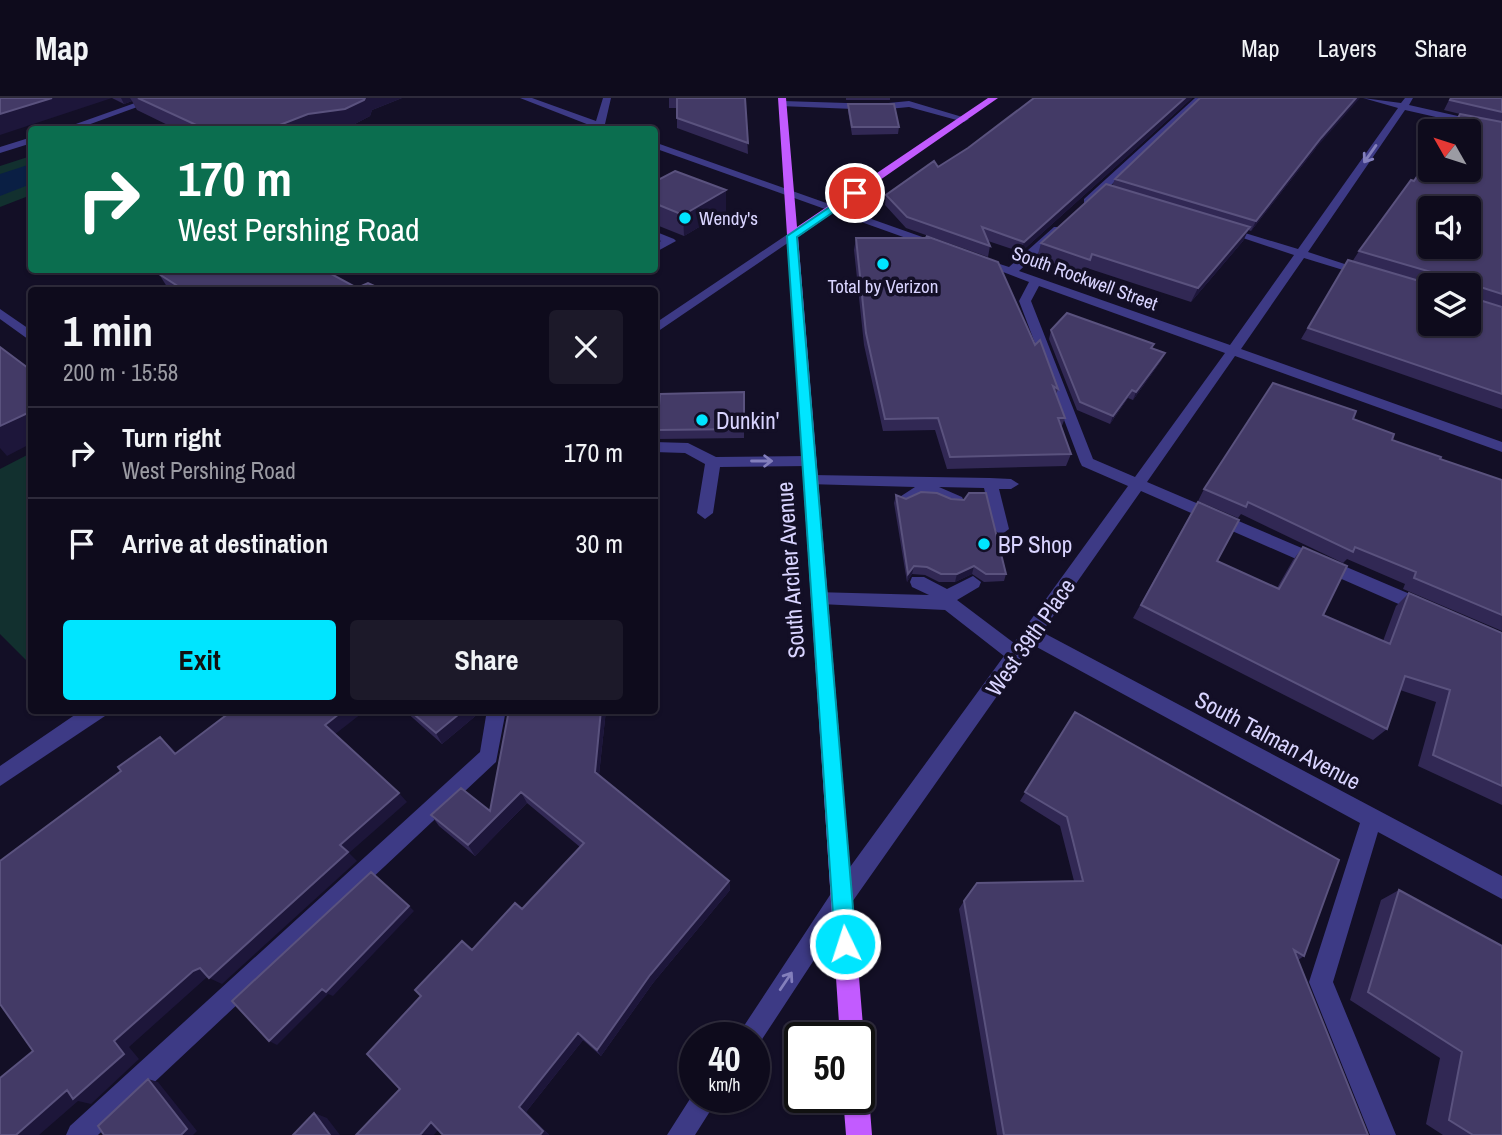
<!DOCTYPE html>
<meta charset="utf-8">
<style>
body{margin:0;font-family:"Archivo Narrow",sans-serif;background:#1c1929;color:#f1f3f6;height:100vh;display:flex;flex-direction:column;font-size:26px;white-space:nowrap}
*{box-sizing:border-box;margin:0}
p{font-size:23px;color:#9b9ba3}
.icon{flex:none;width:38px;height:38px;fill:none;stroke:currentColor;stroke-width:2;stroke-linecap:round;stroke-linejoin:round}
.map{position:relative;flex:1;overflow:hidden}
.side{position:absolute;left:28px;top:189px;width:630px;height:427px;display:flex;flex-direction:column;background:#0e0b1c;border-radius:7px;box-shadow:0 2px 5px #0004,0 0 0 2px #2e2b3b}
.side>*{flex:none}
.hud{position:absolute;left:28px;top:28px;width:630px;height:147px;border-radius:7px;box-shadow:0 2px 5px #0004,0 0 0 2px #2e2b3b;background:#0b6e4f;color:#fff;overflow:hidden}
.needle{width:46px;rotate:309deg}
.tools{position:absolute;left:1418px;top:21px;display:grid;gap:14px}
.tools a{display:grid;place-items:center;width:63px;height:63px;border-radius:7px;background:#0e0b1c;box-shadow:0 2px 5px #0004,0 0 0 2px #2e2b3b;font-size:35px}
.speed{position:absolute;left:679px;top:924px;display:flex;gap:14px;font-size:35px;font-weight:700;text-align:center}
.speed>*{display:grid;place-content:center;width:91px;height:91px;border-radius:50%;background:#0e0b1c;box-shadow:0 2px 5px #0004,0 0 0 2px #2e2b3b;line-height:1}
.speed small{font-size:18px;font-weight:400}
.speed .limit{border:4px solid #111;border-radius:10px;background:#fff;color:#111}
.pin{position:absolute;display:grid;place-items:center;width:60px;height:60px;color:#fff;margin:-30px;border:4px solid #fff;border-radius:50%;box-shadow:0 2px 7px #0007}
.me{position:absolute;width:77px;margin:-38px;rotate:356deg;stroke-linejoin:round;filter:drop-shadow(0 0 5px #0008)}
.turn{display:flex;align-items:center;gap:24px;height:147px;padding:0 35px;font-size:32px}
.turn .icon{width:91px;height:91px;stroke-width:2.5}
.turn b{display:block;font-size:49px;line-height:60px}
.round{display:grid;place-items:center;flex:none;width:74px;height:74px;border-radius:7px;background:#1c1929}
.summary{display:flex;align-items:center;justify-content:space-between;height:119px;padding:0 35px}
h1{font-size:42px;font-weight:700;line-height:52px}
.action{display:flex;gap:14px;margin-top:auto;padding:14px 35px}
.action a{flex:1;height:80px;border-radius:7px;background:#00e5ff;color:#111;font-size:28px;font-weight:700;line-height:80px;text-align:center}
.action a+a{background:#1c1929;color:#f1f3f6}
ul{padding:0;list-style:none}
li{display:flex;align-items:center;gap:21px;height:91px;padding:0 35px;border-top:2px solid #2e2b3b}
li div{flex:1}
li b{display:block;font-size:26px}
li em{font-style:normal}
header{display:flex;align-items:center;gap:42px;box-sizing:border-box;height:98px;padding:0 35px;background:#0e0b1c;border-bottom:2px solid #2e2b3b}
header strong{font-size:33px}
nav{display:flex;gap:38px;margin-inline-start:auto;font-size:24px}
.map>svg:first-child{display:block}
.green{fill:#12302f}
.water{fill:#0a1f44}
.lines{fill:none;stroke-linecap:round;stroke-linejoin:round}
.minor{fill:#3d3a85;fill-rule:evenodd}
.major{fill:#c25bff;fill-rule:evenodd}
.wall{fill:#312854;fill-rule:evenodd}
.shaded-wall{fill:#1d163a}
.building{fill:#433a66;stroke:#5a527e;stroke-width:2;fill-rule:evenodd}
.oneway{stroke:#837fbc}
.route{fill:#00e5ff;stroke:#0095a6;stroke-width:2}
.poi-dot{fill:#00e5ff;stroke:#130f26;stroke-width:2.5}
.labels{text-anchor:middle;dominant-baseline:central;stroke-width:7;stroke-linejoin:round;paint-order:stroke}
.far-poi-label{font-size:19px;fill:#d9d4ff;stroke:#130f26;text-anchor:start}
.far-street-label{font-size:19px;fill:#d9d4ff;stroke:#130f26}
.poi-label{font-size:23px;fill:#d9d4ff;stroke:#130f26;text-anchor:start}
.street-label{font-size:23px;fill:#d9d4ff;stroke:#130f26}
</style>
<header>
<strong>Map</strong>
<nav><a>Map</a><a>Layers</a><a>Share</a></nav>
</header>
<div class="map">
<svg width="1502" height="1037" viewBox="0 0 1502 1037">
<rect width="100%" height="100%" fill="#130f26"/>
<path class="green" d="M31,58V97L0,109V68Z
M31,355V567L0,536V371Z"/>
<path class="water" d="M31,66V86L0,98V76Z"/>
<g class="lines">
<path class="minor" d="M149,0H162L74,32H59Z
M520,0H532L596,23L603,0H611L605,26L616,32H602Z
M1195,0H1204L1092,105H1084V101Z
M1363,0L1401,5L1405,0H1413L1409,7L1502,28V34L1405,12L1308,154L1372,175L1366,179L1304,160L1241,251L1502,344V354L1235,258L1147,384L1431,505L1434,510L1431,515H1419L1141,393L1042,534L1502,778V801L1378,734L1333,884L1396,1037H1370L1309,884L1360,725L1033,547L850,807L757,949L754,950V940H736L834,791L1004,558L945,512L820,506L811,499L814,494L929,497L912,489L910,484L912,479H924L947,491L973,478L981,484L979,489L957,502L1014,545L1128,388L1082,368L1080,364L1019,203L1029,184L972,162L978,159L1009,169L1054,129H1062V133L1019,173L1230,247L1294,157L1216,131L1222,128L1298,151L1398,10ZM1039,188L1225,255L1135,379L1093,361L1031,203Z
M783,3L878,6L909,3L969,21L964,24L909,9L878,12L780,8Z
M32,39V45L0,55V49Z
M654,44L942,146L944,148L934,150L654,50Z
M654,133L674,141L676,143L654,155V147L661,143L654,140Z
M788,136L798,138L654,236V226Z
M0,211L32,233V244L0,221Z
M654,344L688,345L716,359L810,358L817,363L810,368L720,369L713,415L705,421L697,415L705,366L685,355L654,354Z
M812,377L990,380L1011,381L1019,386L1011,391H999L1009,431L1001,437L993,431L984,390L939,389L962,399L964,403L962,407H950L927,396L903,407L895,402L915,389L807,386L804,382L807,378Z
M82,612H107L105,618L0,688V668Z
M487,612H506L496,664L98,1037H66L70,1028L480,654Z
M695,993V999H719L695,1037H667Z"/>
<path class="major" d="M778,0H786L797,129L988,0H998L798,139L864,940L859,949V940H840Z
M859,988L865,990L869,999L872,1037H846L843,999H859Z"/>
</g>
<path class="wall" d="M0,0H402L372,12L370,18L351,28L323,32H178L137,12L132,3L124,6L112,0Z
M669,0H745L748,56L677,30V10H669Z
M846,0H890V2H846Z
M1034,0H1192L1021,154L988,143L990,148L988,159L906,130L885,107L886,97L938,69L968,50Z
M1450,0H1502V311L1301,241L1348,162L1352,164L1359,153L1414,83L1430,72L1468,33H1450L1460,16L1444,12ZM1430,187H1468L1430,226Z
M848,6L899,29L898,36L852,37L848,13Z
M1316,50L1251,133L1248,132L1243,143L1191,204L1087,170L1085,176L1037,160L1041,145L1112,88L1115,81Z
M654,84L726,92V113L684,138L654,126Z
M926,138L1035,247L1058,291L1056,297L1065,320L1061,330L1071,356L1066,368L947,371L935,332L883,333L864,247L854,152L856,140H926Z
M159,176L357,190L383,192H169Z
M1051,232L1154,246L1152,250L1165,255L1161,263L1133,302L1128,300L1110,326L1077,312L1049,241Z
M744,294V340L658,341L657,332Z
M1353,321L1392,342L1440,361L1502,382V533L1403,491L1405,486L1347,461L1343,465L1241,416L1238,420L1198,403L1204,391Z
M896,397L1006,476L1004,483L984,484L972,476L955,484H939L925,477L912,476L907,484L894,405Z
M1190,417L1217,463L1277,490L1293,462L1303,449L1323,517L1383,543L1396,508L1409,495L1502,535V707L1418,668L1436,604L1400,592L1387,631L1373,642L1133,520Z
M404,612H478L479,615L442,646Z
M509,612H606L599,677L729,783L730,792L653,885L601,958L583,942L526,1014L549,1037H443L400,991L472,852L522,811L580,749L527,705L475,758L439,728L431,717L490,713Z
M1075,614L1304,858L1298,862L1368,1037H997L959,811L964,803L1074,783L1060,728L1020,703Z
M1399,792L1502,1037H1443L1426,1026L1440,960L1350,902L1381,802Z"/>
<path class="shaded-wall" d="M52,0H112L0,37V16Z
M121,0H130L132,3L124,6Z
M365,0H402L372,12L370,18L351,28L323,32H267L308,16Z
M1185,0H1192L1021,154L1024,144Z
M1356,0H1360L1316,50L1251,133L1256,123L1321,40Z
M726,92V113L684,138L683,117Z
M1250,129L1243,143L1191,204L1198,190Z
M1165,255L1161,263L1133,302L1136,294Z
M1132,292L1128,300L1110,326L1113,318Z
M32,313V345L7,358L0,350V328Z
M914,468L912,476L907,484L908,476Z
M974,468L972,476L955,484L957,476Z
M344,612H366L334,637L325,627Z
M464,612H478L479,615L442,646L436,635Z
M601,612H606L598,685L595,674Z
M160,639L172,650L187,666L175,656Z
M521,694L527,705L475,758L468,747Z
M399,695L407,704L349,755L357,763L222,886L209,880L211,878L206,880L129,949L139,961L91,1006L78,1003L39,1037H16L114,943L193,873Z
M729,783L730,792L653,885L601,958L597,952L650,877Z
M409,808L414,813L333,898L328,896L277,947L269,943Z
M578,935L583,942L526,1014L549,1037H540L519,1009Z
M148,981L158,984L197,1033L193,1037H181Z
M314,1015L327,1020L340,1037H330Z
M431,1024L441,1028L434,1037H420Z"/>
<path class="building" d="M0,0H52L0,16Z
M138,0H365L364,2L345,11L308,16L267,32H207Z
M677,0H745L748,45L677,20Z
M1034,0H1185L1024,144L982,129L990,148L907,119L886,97L934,63L938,69L968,50Z
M1200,0H1356L1321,40L1256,123L1115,81Z
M1451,0H1502V14L1450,2Z
M848,6H894L899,29H852Z
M1460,16L1502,24V196L1477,188L1474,191L1476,201L1502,209V296L1308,230L1348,162L1433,187H1430V226H1468V187H1439L1438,176L1359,153L1411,82L1414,83L1424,68L1430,69V72H1468V33H1451ZM1430,110H1468V149H1430Z
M675,73L726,92L683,117L654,105V84Z
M1106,86L1250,129L1198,190L1092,156L1090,162L1041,145Z
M926,138L998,164L1035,247L1040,242L1058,291L1053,288L1065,320H1058L1071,356L950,359L938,320L885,321L866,235L856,140H928Z
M170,172H324L357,190L368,185L383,192H184L159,176Z
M1067,215L1154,246L1151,250L1165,255L1136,294L1132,292L1113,318L1080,304L1051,232Z
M0,249L32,273V313L0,328Z
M1273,285L1356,313L1353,321L1394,336L1392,342L1441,359L1440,361L1502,382V517L1414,480L1416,474L1355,449L1353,454L1248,404L1246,409L1204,391Z
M744,294V331L657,332L660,296Z
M921,394L937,395L951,401L964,402L969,395H986L1006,476H986L974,468L957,476H941L927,469L914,468L908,476L896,397L906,401Z
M1198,404L1239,422L1217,463L1279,491L1303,449L1347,468L1323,517L1390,546L1409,495L1502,535V688L1433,657L1450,592L1405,578L1387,631L1141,507Z
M233,612H344L325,627L399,695L340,747L348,754L209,880L200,870L193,873L114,943L124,956L73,1001L67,992L16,1037H0V980L33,953L0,906V763L121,673L118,669L160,639L175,656Z
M409,612H464L436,635Z
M509,612H601L595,674L729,783L650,877L597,952L578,935L519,1009L543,1033L540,1037H443L431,1024L420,1037H356L400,991L367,956L421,898L415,892L462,843L472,852L515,805L522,811L584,745L521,694L468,747L431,717L461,690L490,713Z
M1075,614L1339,762L1304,858L1294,852L1368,1037H1004L964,803L977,785L1083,783L1067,719L1025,694Z
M371,774L409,808L326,894L322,891L269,943L232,903Z
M1399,792L1502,848V1037H1473L1449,1022L1462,954L1368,894Z
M148,981L187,1031L181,1037H104L98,1028Z
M314,1015L330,1037H293Z"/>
<defs><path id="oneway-shaft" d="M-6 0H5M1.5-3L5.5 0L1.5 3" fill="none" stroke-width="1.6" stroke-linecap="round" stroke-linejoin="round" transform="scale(1.75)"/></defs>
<g class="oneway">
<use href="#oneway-shaft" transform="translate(1370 56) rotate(125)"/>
<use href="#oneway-shaft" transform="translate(762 363)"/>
<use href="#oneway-shaft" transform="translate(786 883) rotate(-56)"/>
</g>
<path class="route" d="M855,92L858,97L797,139L856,846L853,853L845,856L838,853L835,846L787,138Z"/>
<g class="poi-dot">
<circle cx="685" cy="120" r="7"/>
<circle cx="883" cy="166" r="7"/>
<circle cx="702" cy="322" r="7"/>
<circle cx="984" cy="446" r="7"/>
</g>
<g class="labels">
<g class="far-poi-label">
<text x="699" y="120">Wendy's</text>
<text x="883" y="188" text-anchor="middle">Total by Verizon</text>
</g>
<g class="far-street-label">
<text transform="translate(1085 180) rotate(20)">South Rockwell Street</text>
</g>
<g class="poi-label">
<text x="716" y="322">Dunkin'</text>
<text x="998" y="446">BP Shop</text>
</g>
<g class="street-label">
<text transform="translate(790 472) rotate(-94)">South Archer Avenue</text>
<text transform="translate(1030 539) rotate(-55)">West 39th Place</text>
<text transform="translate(1278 642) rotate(28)">South Talman Avenue</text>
</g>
</g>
</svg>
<div class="tools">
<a><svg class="needle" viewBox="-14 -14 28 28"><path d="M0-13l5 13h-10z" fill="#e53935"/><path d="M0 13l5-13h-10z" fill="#9b9ba3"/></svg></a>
<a><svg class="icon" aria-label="sound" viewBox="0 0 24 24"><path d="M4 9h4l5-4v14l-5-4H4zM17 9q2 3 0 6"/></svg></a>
<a><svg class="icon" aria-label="layers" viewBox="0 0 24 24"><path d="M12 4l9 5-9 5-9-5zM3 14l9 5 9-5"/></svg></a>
</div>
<div class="speed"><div>40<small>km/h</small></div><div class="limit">50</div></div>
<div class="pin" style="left:855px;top:95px;background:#d93025"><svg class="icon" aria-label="arrive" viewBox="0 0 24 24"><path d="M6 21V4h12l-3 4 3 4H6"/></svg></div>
<svg class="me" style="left:845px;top:846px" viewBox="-20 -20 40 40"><circle r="17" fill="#00e5ff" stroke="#fff" stroke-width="3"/><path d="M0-11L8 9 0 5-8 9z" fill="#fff"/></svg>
<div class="hud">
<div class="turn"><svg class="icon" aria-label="right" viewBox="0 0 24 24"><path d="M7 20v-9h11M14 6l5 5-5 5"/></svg><div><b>170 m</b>West Pershing Road</div></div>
</div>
<section class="side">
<div class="summary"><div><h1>1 min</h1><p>200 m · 15:58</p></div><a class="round"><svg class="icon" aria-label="close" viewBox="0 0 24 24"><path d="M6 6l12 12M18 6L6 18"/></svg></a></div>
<ul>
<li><svg class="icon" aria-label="right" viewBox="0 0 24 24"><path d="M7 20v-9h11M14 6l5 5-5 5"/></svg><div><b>Turn right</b><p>West Pershing Road</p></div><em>170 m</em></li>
<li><svg class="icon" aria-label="arrive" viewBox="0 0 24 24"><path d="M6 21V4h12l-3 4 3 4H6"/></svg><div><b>Arrive at destination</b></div><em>30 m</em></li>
</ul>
<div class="action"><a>Exit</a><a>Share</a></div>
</section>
</div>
